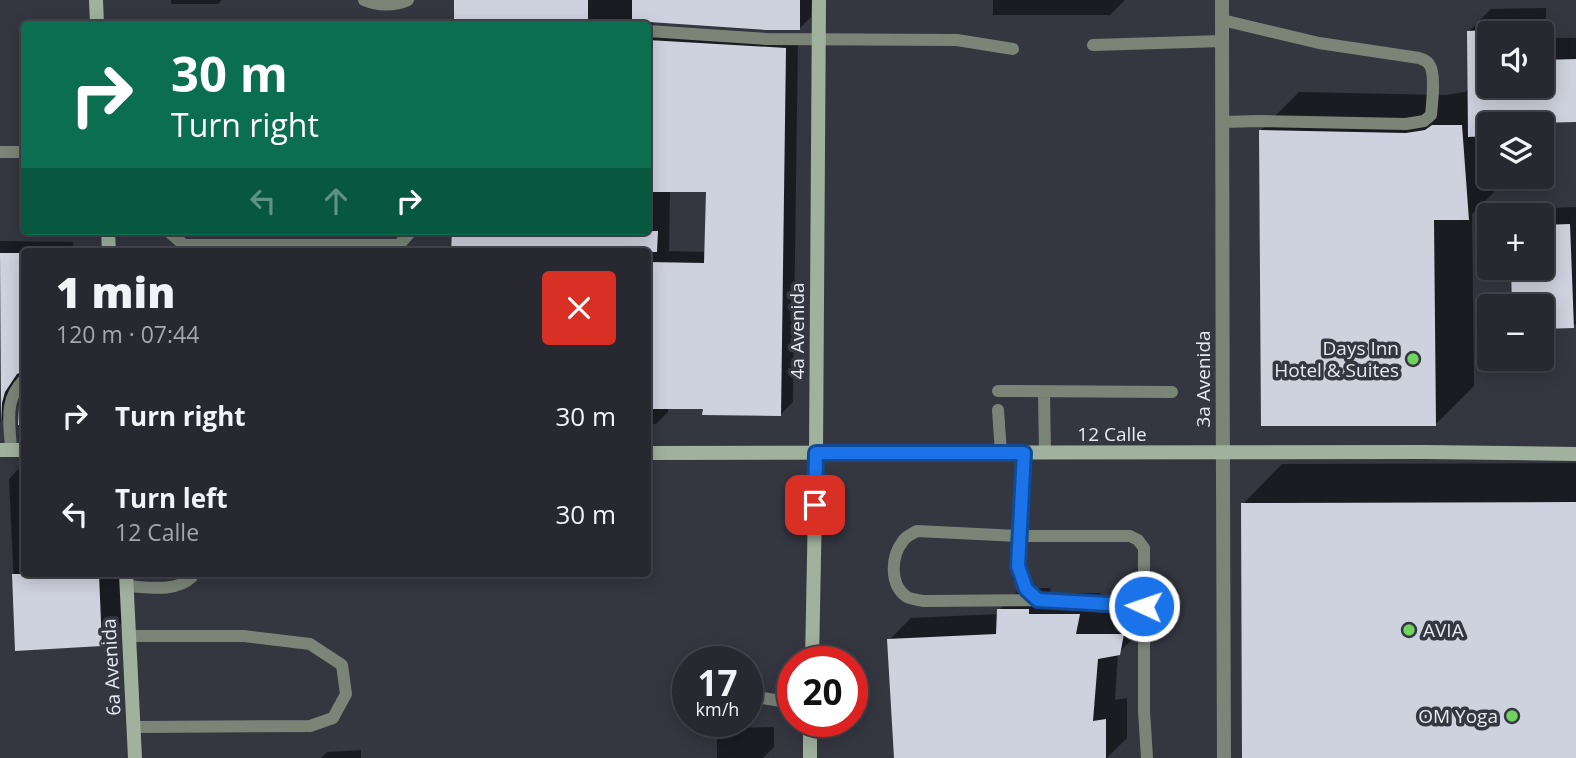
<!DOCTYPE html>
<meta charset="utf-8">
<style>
body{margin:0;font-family:"Open Sans",sans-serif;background:#2f3038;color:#f1f3f6;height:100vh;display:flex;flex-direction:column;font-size:26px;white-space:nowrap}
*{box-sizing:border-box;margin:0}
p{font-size:23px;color:#a4a6ab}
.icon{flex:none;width:38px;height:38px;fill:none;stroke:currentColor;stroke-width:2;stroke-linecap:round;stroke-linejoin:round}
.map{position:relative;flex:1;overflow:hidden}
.sheet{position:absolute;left:21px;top:248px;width:630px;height:329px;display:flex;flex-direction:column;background:#272830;border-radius:7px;box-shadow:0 4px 18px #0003,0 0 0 2px #43444c}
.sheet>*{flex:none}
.top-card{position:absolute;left:21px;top:21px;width:630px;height:214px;border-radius:7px;box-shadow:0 4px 18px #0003,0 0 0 2px #43444c;background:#0b6e4f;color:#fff;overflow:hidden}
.tools{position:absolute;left:1477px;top:21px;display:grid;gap:14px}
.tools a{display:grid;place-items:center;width:77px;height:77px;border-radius:7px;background:#272830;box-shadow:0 4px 18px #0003,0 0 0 2px #43444c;font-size:35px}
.speed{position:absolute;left:672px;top:646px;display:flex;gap:14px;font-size:35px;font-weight:700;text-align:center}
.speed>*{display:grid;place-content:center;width:91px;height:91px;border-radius:50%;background:#272830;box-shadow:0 4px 18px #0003,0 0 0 2px #43444c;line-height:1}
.speed small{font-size:18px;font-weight:400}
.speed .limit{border:10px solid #d22;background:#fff;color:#111}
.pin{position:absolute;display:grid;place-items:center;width:60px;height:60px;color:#fff;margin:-30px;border-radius:14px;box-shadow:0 4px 10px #0006}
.me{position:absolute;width:77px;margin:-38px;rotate:273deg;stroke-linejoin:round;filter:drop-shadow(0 0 5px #0008)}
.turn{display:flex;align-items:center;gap:24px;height:147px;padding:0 35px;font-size:32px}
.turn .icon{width:91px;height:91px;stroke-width:2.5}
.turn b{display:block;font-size:49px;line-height:60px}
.lanes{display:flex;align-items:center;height:66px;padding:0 35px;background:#0003;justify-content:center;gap:35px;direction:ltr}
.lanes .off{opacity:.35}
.round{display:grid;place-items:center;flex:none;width:74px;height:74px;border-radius:7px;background:#2f3038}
.headline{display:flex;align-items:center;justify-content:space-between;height:119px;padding:0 35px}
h1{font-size:42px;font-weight:800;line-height:52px}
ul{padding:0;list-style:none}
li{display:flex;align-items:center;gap:21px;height:98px;padding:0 35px}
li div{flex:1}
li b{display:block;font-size:26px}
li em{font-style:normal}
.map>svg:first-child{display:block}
.shadow{fill:#0007;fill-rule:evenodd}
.building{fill:#ced1de}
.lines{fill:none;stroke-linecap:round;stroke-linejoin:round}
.lane{stroke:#7a8578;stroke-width:12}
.street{stroke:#7a8578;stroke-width:14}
.secondary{stroke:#a0b19d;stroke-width:14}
.route-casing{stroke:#114b97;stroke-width:18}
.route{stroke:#1a73e8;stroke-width:12}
.poi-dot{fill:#70d35f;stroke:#343640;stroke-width:2.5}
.labels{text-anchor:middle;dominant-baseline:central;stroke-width:7;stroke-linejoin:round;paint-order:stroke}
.street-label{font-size:19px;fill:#e8eaf0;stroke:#343640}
.poi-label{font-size:19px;fill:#e8eaf0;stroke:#343640;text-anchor:end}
</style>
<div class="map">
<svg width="1576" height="758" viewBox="0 0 1576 758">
<rect width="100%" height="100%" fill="#343640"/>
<path class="shadow" d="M171,0H222L218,4H171Z
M456,0H812L811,17L799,29L652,21L654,26L798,36L793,402L781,414L704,407H668V412L656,424H648V252H453V231H648V24H456ZM670,190H708L706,252L669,251Z
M993,0H1125L1110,15H993Z
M1546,8V38H1576V120L1537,121L1534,124H1489V177H1506V180L1472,214L1474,386L1436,424L1261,130L1299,92L1445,95L1465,92L1469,89V31L1491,9ZM1489,33H1542V86H1489Z
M1576,207V324L1573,326L1542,327V306H1514L1512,268H1542V215H1522L1529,209Z
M0,241L73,242L74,252H24V370L22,371L17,378L13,390L12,411L0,423Z
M24,463V574H122L124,621L101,644L17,649L9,479Z
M1576,463V758H1243V504L1282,464Z
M1021,588H1050L1051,593H1101L1097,613H1145L1141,631L1118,653L1115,700L1127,698V738L1107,758H896L889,640L911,618L999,614V610Z
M774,727V747L763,758H717V740L729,728Z
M361,750V758H321L327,752Z"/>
<path class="building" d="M454,0H588V24H454Z
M632,0H800V30H767L649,22L642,24H632Z
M1489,30V86H1542V60L1576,59V122L1489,124V136L1468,137L1467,31Z
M648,40L786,48L781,416L702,415L703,409H648V262L704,263L706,192H648Z
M1432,125H1462L1469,220H1434L1436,426H1261L1259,130L1406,133L1425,130Z
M1570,224L1574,328L1542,329V306H1512L1511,268H1542V225Z
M452,231H658L657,252H451Z
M0,253H24V371L17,374L5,392L2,403L1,425Z
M24,393V425H18L19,406Z
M1576,502V758H1242L1241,503Z
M12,574H99L102,646L15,651Z
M997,609H1029V614H1080L1076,634H1124L1120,655L1098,659L1093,721L1106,719V758H894L887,639L996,634Z"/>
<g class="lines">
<path class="lane" d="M364,0C378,6 395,6 408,0
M1222,20L1319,43L1419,58C1424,60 1426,60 1429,64C1436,73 1432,104 1431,115L1424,121L1406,124L1259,121L1224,122
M648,31L767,39L957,40L1013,49
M1093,45L1222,41
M0,152H24
M168,231L184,245H399L411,231
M998,391L1172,392
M1044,392L1045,453
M998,410L1001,453
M11,450C10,424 3,400 24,380
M1024,453L1018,566L1026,589L1038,600
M126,586C148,587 175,593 192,577V574
M1144,606L1038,600L923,601C919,600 911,599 907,597C889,585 891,556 903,541C906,536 912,534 917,531L1019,536H1130L1138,540L1144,548V711L1147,758
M129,636H244L310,644L342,665L346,694L333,718L310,726L134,727
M747,691L757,697L793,703"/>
<path class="street" d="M1222,0C1223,253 1222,505 1224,758"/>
<path class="secondary" d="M96,0L97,24
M108,231L109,252
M0,450H24
M648,453L1425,452L1576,454
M126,574L135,758
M812,662L816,453L819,0
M810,758V721"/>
</g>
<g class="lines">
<g class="route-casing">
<path id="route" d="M815,505L816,453H1024L1018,566L1026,589L1038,600L1144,606"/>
</g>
<use href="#route" class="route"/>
</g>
<g class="poi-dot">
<circle cx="1413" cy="359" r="7"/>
<circle cx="1409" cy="630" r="7"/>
<circle cx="1512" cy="716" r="7"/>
</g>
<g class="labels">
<g class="street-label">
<text transform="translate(797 331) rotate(-90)">4a Avenida</text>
<text transform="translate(1203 379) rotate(-90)">3a Avenida</text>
<text x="1112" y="434">12 Calle</text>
<text transform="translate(111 667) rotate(-93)">6a Avenida</text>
</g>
<g class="poi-label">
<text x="1399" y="348">Days Inn<tspan x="1399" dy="22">Hotel &amp; Suites</tspan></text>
<text x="1423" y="630" text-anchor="start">AVIA</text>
<text x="1498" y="716">OM Yoga</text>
</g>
</g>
</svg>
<div class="tools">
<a><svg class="icon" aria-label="sound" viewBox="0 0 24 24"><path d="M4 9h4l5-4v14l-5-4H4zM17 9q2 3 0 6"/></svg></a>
<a><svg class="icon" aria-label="layers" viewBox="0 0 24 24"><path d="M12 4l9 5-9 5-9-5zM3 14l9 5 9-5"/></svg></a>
<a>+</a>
<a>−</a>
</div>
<div class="speed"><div>17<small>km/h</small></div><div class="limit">20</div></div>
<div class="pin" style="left:815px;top:505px;background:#d93025"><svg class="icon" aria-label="arrive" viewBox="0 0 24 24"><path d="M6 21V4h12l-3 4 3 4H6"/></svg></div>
<svg class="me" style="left:1144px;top:606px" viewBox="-20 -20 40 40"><circle r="17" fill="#1a73e8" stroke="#fff" stroke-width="3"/><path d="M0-11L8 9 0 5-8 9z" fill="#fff"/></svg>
<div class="top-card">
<div class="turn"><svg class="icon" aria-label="right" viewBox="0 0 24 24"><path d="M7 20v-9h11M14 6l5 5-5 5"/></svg><div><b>30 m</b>Turn right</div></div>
<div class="lanes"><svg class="icon off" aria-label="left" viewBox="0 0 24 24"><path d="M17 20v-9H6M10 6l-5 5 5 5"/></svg><svg class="icon off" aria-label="ahead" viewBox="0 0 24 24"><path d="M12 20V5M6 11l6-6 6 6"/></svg><svg class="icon" aria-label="right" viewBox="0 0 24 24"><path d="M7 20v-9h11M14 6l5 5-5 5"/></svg></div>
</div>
<section class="sheet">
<div class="headline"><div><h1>1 min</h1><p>120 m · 07:44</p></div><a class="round" style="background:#d93025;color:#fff"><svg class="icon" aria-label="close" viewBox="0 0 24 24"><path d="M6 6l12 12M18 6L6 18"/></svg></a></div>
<ul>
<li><svg class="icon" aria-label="right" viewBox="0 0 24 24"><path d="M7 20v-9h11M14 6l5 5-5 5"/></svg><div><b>Turn right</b></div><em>30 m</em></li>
<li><svg class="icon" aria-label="left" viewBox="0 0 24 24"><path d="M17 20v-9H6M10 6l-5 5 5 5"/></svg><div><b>Turn left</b><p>12 Calle</p></div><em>30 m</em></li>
</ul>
</section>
</div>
